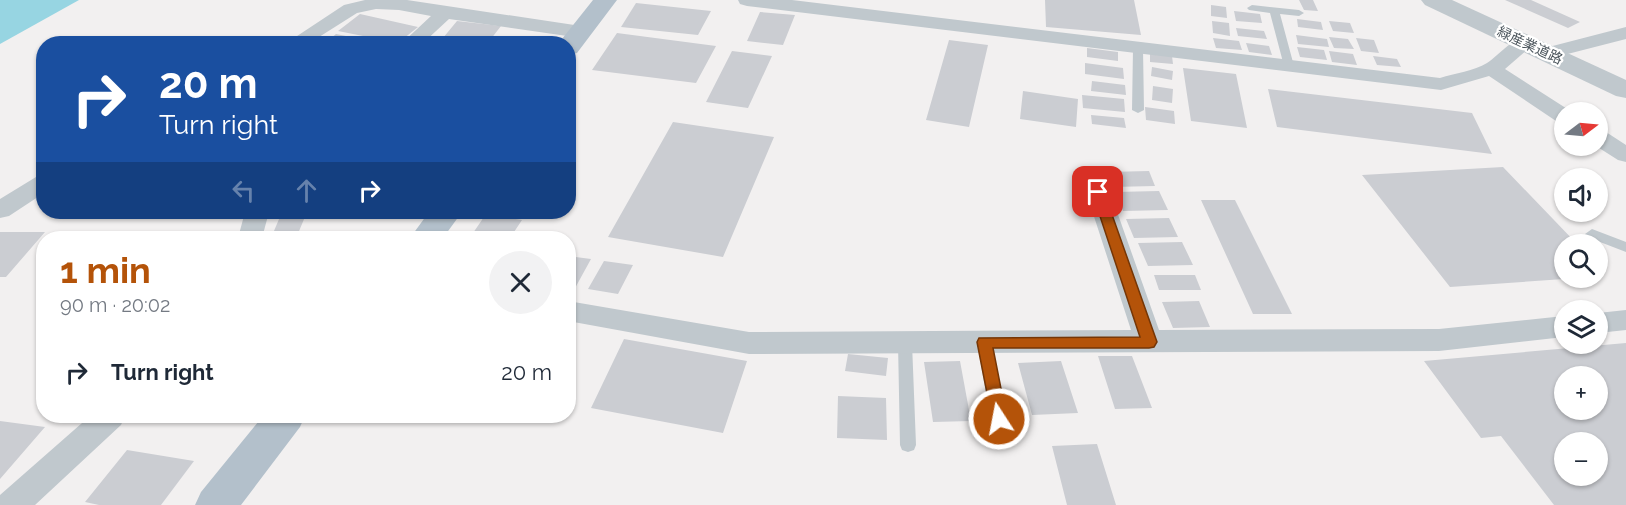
<!DOCTYPE html>
<meta charset="utf-8">
<style>
body{margin:0;font-family:Raleway,"Noto Sans JP",sans-serif;background:#f2f2f3;color:#1f2937;height:100vh;display:flex;flex-direction:column;font-size:22px;white-space:nowrap}
*{box-sizing:border-box;margin:0}
p{font-size:20px;color:#747a83}
.icon{flex:none;width:33px;height:33px;fill:none;stroke:currentColor;stroke-width:2;stroke-linecap:round;stroke-linejoin:round}
.map{position:relative;flex:1;overflow:hidden}
.drawer{position:absolute;left:36px;top:231px;width:540px;height:192px;display:flex;flex-direction:column;background:#fff;border-radius:24px;box-shadow:0 2px 4px #0004}
.drawer>*{flex:none}
.top-card{position:absolute;left:36px;top:36px;width:540px;height:183px;border-radius:24px;box-shadow:0 2px 4px #0004;background:#1a4fa0;color:#fff;overflow:hidden}
.needle{width:39px;rotate:74deg}
.tools{position:absolute;left:1554px;top:102px;display:grid;gap:12px}
.tools a{display:grid;place-items:center;width:54px;height:54px;border-radius:50%;background:#fff;box-shadow:0 2px 4px #0004;font-size:30px}
.pin{position:absolute;display:grid;place-items:center;width:51px;height:51px;color:#fff;margin:-26px;border-radius:12px;box-shadow:0 3px 9px #0006}
.me{position:absolute;width:66px;margin:-33px;rotate:349deg;stroke-linejoin:round;filter:drop-shadow(0 0 4px #0008)}
.turn{display:flex;align-items:center;gap:21px;height:126px;padding:0 24px;font-size:27px}
.turn .icon{width:78px;height:78px;stroke-width:2.5}
.turn b{display:block;font-size:42px;line-height:51px}
.lanes{display:flex;align-items:center;height:57px;padding:0 24px;background:#0003;justify-content:center;gap:30px;direction:ltr}
.lanes .off{opacity:.35}
.round{display:grid;place-items:center;flex:none;width:63px;height:63px;border-radius:32px;background:#f2f2f3}
.summary{display:flex;align-items:center;justify-content:space-between;height:102px;padding:0 24px}
h1{font-size:36px;font-weight:700;line-height:45px;color:#b45309}
ul{padding:0;list-style:none}
li{display:flex;align-items:center;gap:18px;height:78px;padding:0 24px}
li div{flex:1}
li b{display:block;font-size:22px}
li em{font-style:normal}
.map>svg:first-child{display:block}
.water{fill:#97d5e2}
.building{fill:#cbcdd2;fill-rule:evenodd}
.lines{fill:none;stroke-linecap:round;stroke-linejoin:round}
.service{fill:#c0c8cd;fill-rule:evenodd}
.minor{fill:#c0c8cd;fill-rule:evenodd}
.tertiary{fill:#c0c8cd;fill-rule:evenodd}
.primary{fill:#b3c0cb;fill-rule:evenodd}
.route{fill:#b45309;stroke:#753606;stroke-width:1.5}
.labels{text-anchor:middle;dominant-baseline:central;stroke-width:4.5;stroke-linejoin:round;paint-order:stroke}
.far-street-label{font-size:14px;fill:#4a545b;stroke:#fff}
</style>
<div class="map">
<svg width="1626" height="505" viewBox="0 0 1626 505">
<rect width="100%" height="100%" fill="#f2f0f0"/>
<path class="water" d="M0,0H79L0,44Z"/>
<path class="building" d="M1045,0H1134L1141,35L1046,27Z
M1299,0H1313L1318,11L1304,10Z
M1505,0H1531L1580,22L1568,28Z
M636,3L711,11L698,35L621,27Z
M1211,5L1226,7L1227,18L1211,16Z
M1234,11L1260,14L1262,23L1236,21Z
M760,12L795,15L783,45L747,41Z
M360,14L418,27L398,43L338,31Z
M1297,19L1321,22L1323,30L1298,27Z
M457,21L501,26L487,44H438Z
M1212,21L1229,23L1230,36L1213,33Z
M1329,21L1350,23L1354,33L1333,31Z
M1236,28L1264,31L1267,39L1238,36Z
M617,33L716,46L696,83L592,70Z
M336,34L371,41L368,44H324Z
M1296,35L1327,39L1329,47L1298,44Z
M1329,37L1348,39L1354,49L1334,48Z
M1213,38L1239,41L1242,50L1216,48Z
M1356,38L1374,40L1379,53L1361,51Z
M949,40L988,45L969,127L926,120Z
M1246,43L1269,46L1272,55L1249,52Z
M1297,47L1324,50L1327,60L1300,57Z
M1087,48L1118,52V61L1087,57Z
M732,51L772,56L748,108L706,102Z
M1329,51L1353,54L1357,65L1332,62Z
M1150,53L1172,56L1173,64L1150,62Z
M1373,56L1397,59L1401,67L1377,65Z
M1085,63L1123,68L1124,79L1085,74Z
M1152,67L1173,71L1172,80L1151,76Z
M1183,68L1236,74L1247,128L1191,121Z
M1092,81L1125,85L1126,95L1091,91Z
M1153,86L1173,89L1172,103L1152,100Z
M1268,89L1472,113L1492,154L1277,127Z
M1023,91L1078,99L1076,127L1020,119Z
M1082,95L1124,99L1125,112L1083,108Z
M1145,107L1174,111L1175,124L1146,120Z
M1091,115L1124,118L1126,128L1092,124Z
M673,122L774,137L723,257L608,237Z
M1503,167L1577,244H1564V279L1450,287L1362,175Z
M1149,171L1155,186L1112,187L1107,172Z
M1159,191L1168,210L1123,211L1115,192Z
M1201,200H1235L1292,314H1253Z
M282,212H307L297,236L307,238H271Z
M486,214L522,220L510,238L473,233Z
M1169,218L1178,237L1134,238L1126,219Z
M0,232H45L6,277H0Z
M1182,242L1193,265L1148,266L1138,243Z
M568,256L591,259L574,290L568,289Z
M604,261L633,265L618,294L588,289Z
M1154,275H1195L1201,290H1159Z
M1199,301L1210,327L1173,328L1162,302Z
M624,339L747,361L723,433L591,408Z
M1626,343V505H1554L1501,436L1481,438L1424,361ZM1564,376H1598V410H1564ZM1564,442H1598V476H1564Z
M848,354L888,358L886,376L845,371Z
M1098,356H1132L1152,408L1115,409Z
M960,361L971,421L933,422L924,362Z
M1061,361L1078,413L1032,415L1018,363Z
M838,396L886,398L887,440L837,438Z
M0,421L45,427L0,479Z
M1097,444L1116,505H1067L1052,446Z
M127,450L194,461L161,505H99L85,502Z"/>
<g class="lines">
<path class="service" d="M1252,5L1299,10L1304,13L1299,16L1280,14L1294,66L1293,68H1285L1284,66L1270,13L1249,10L1247,8Z
M1138,46L1143,49L1144,110L1138,113L1132,110L1133,49Z
M1592,229L1626,242V252L1587,237L1585,234Z
M905,337L910,339L912,343L916,445L914,450L908,452L902,450L900,445L898,343L900,339Z
M984,337L989,339L991,343L1010,438L1008,443L1002,445L996,443L994,438L977,343L979,339Z"/>
<path class="minor" d="M365,0H407L581,26L588,28L591,32L588,36L581,38L449,19L422,44H401L431,16L399,10L376,9L357,13L308,44H285L344,5Z
M738,0H792L1440,78C1455,73 1474,71 1487,63C1501,54 1514,34 1532,39L1535,43L1505,69L1572,112H1564V122L1556,121L1489,76L1441,90L747,6L740,4Z
M1626,27V39L1548,59L1541,57L1538,53L1541,49Z
M1598,130L1606,132L1626,145V162L1618,160L1596,146Z
M44,174V193L9,216L0,218V199L36,177Z
M1098,184L1106,186L1110,192L1159,330L1439,329L1564,316V337L1439,351L749,354L568,321V301L749,332L1131,330L1086,192L1090,186Z
M245,212H269L262,238H238Z
M1626,310V330L1598,333V313Z
M90,416H125L121,425L35,505H0V495Z"/>
<path class="tertiary" d="M1421,0H1452L1626,80V98L1616,96L1425,5Z"/>
<path class="primary" d="M593,0H617L577,53L568,56V44H558Z
M429,212H462L443,238H410Z
M263,416H305L300,427L241,505H195L201,492Z"/>
</g>
<path class="route" d="M1098,188L1104,192L1157,342L1154,347L1149,348H993L1007,419L1004,424L999,426L993,424L977,342L979,338L1140,337L1092,192Z"/>
<g class="labels">
<g class="far-street-label">
<text transform="translate(1530 45) rotate(25)">緑産業道路</text>
</g>
</g>
</svg>
<div class="tools">
<a><svg class="needle" viewBox="-14 -14 28 28"><path d="M0-13l5 13h-10z" fill="#e53935"/><path d="M0 13l5-13h-10z" fill="#747a83"/></svg></a>
<a><svg class="icon" aria-label="sound" viewBox="0 0 24 24"><path d="M4 9h4l5-4v14l-5-4H4zM17 9q2 3 0 6"/></svg></a>
<a><svg class="icon" aria-label="search" viewBox="0 0 24 24"><circle cx="10" cy="10" r="6"/><path d="M15 15l6 6"/></svg></a>
<a><svg class="icon" aria-label="layers" viewBox="0 0 24 24"><path d="M12 4l9 5-9 5-9-5zM3 14l9 5 9-5"/></svg></a>
<a>+</a>
<a>−</a>
</div>
<div class="pin" style="left:1098px;top:192px;background:#d93025"><svg class="icon" aria-label="arrive" viewBox="0 0 24 24"><path d="M6 21V4h12l-3 4 3 4H6"/></svg></div>
<svg class="me" style="left:999px;top:419px" viewBox="-20 -20 40 40"><circle r="17" fill="#b45309" stroke="#fff" stroke-width="3"/><path d="M0-11L8 9 0 5-8 9z" fill="#fff"/></svg>
<div class="top-card">
<div class="turn"><svg class="icon" aria-label="right" viewBox="0 0 24 24"><path d="M7 20v-9h11M14 6l5 5-5 5"/></svg><div><b>20 m</b>Turn right</div></div>
<div class="lanes"><svg class="icon off" aria-label="left" viewBox="0 0 24 24"><path d="M17 20v-9H6M10 6l-5 5 5 5"/></svg><svg class="icon off" aria-label="ahead" viewBox="0 0 24 24"><path d="M12 20V5M6 11l6-6 6 6"/></svg><svg class="icon" aria-label="right" viewBox="0 0 24 24"><path d="M7 20v-9h11M14 6l5 5-5 5"/></svg></div>
</div>
<section class="drawer">
<div class="summary"><div><h1>1 min</h1><p>90 m · 20:02</p></div><a class="round"><svg class="icon" aria-label="close" viewBox="0 0 24 24"><path d="M6 6l12 12M18 6L6 18"/></svg></a></div>
<ul>
<li><svg class="icon" aria-label="right" viewBox="0 0 24 24"><path d="M7 20v-9h11M14 6l5 5-5 5"/></svg><div><b>Turn right</b></div><em>20 m</em></li>
</ul>
</section>
</div>
